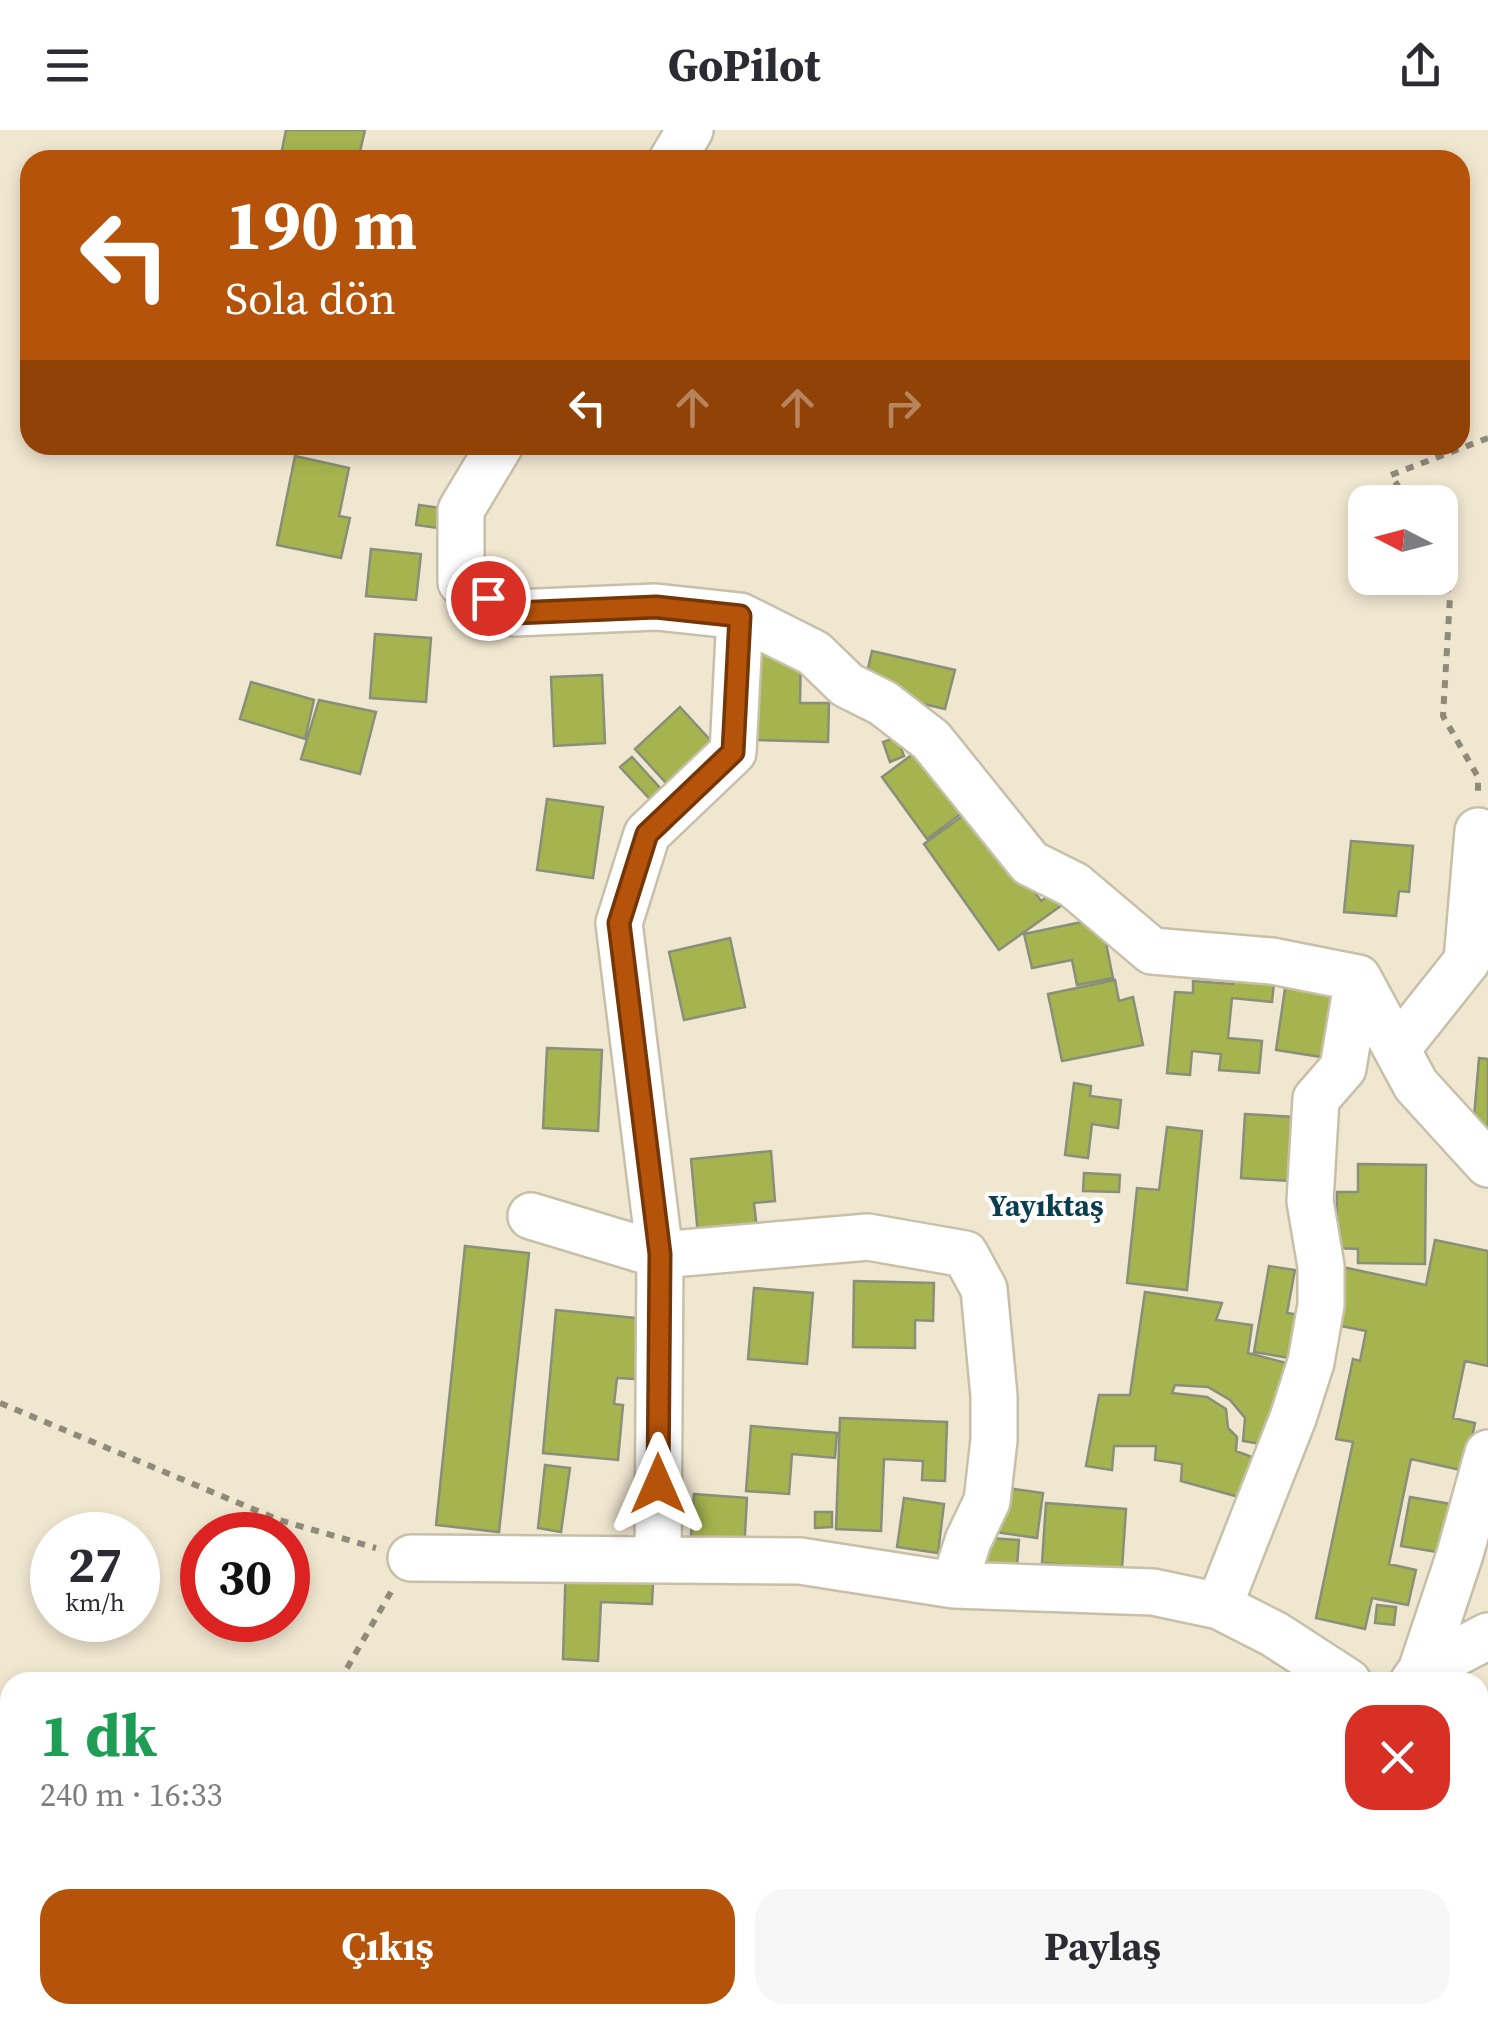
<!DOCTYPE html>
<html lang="tr">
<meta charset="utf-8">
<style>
body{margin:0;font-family:"Source Serif 4",serif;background:#f7f7f7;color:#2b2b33;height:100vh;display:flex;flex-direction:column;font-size:38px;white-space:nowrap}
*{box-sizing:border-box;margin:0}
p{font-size:32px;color:#7c7c81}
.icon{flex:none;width:55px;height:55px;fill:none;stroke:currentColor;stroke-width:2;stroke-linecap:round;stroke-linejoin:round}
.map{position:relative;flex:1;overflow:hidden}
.details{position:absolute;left:0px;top:1542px;width:1490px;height:352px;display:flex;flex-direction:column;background:#fff;border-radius:30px 30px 0 0;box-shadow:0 5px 15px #0003}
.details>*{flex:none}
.hud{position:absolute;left:20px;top:20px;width:1450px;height:305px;border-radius:30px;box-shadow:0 5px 15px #0003;background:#b45309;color:#fff;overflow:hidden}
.needle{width:65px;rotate:276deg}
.fabs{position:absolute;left:1348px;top:355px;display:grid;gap:20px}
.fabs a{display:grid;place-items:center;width:110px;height:110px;border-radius:20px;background:#fff;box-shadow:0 5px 15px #0003;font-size:50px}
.speed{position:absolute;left:30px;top:1382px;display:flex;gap:20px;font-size:50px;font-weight:700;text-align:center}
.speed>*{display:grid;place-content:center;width:130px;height:130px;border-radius:50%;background:#fff;box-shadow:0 5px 15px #0003;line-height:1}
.speed small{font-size:25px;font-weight:400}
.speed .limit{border:15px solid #d22;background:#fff;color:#111}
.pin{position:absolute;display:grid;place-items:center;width:85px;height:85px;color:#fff;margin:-42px;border:5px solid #fff;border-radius:50%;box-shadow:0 2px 10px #0007}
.me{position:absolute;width:110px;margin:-55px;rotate:0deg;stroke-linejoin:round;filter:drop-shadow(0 0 8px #0008)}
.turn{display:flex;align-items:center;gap:35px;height:210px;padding:0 40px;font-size:45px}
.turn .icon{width:130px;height:130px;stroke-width:2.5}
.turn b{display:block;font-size:70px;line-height:85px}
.lanes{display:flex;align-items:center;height:95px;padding:0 40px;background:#0003;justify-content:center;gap:50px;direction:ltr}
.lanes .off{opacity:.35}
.round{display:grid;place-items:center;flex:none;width:105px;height:105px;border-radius:30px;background:#f7f7f7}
.headline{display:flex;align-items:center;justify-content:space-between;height:170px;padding:0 40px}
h1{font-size:60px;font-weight:700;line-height:75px;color:#1e9e55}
.action{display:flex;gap:20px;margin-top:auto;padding:20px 40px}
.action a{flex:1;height:115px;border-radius:30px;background:#b45309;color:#fff;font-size:40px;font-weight:700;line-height:115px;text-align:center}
.action a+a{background:#f7f7f7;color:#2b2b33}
header{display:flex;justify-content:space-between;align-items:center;height:130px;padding:0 40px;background:#fff;font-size:45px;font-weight:700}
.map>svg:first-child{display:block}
.building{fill:#a5b44e;stroke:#8a8f79;stroke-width:2.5}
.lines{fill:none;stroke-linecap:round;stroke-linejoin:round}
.minor-casing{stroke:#c8bfa9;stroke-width:50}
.path{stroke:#908a7a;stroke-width:6;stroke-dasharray:8 8;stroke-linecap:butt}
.minor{stroke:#fff;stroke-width:45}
.route-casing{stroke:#753606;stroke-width:25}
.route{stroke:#b45309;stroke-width:18}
.labels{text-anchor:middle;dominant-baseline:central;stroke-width:8;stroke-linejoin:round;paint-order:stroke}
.quarter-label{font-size:30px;font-weight:bold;fill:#093e4f;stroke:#fff}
</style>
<header><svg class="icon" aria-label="menu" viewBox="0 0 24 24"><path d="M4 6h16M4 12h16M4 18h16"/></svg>GoPilot<svg class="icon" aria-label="share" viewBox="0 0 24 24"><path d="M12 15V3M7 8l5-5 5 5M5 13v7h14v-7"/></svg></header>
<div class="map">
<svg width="1488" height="1893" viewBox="0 0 1488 1893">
<rect width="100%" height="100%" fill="#f0e7d0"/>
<path class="building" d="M286,0H365L358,30H280Z
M295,326L349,338L339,386L350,388L341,428L277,415Z
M419,375L441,378L439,398L416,395Z
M371,419L421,424L416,470L366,466Z
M375,504L431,508L426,572L370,568Z
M758,520L801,521L800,573H829L828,612L756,610Z
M872,521L955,540L945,579L863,560Z
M602,545L605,613L554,616L551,547Z
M251,552L314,570L305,609L240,589Z
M319,570L376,582L360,644L301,629Z
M680,577L723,624L677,665L635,619Z
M897,607L904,626L890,632L883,612Z
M925,615L970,677L927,709L882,647Z
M632,627L671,670L660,680L620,637Z
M547,669L603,677L593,748L537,740Z
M975,677L1041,771L1063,755L1072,768L999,820L924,714Z
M1351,711L1413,716L1409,762L1399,761L1396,786L1344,782Z
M1101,788L1113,848L1077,855L1072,830L1032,838L1024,804Z
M730,808L745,877L684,890L669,822Z
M1234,839L1275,843L1272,872L1232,868L1228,908L1262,911L1259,943L1219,940L1221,924L1192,921L1190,945L1167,943L1175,862L1193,863V851L1233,854Z
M1287,845L1345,853L1334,929L1276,920Z
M1115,850L1119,871L1133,867L1143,915L1062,931L1048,864Z
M547,918L602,920L598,1001L543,998Z
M1479,928L1488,929V1000L1473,999Z
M1074,953L1091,956L1090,966L1121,970L1118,998L1092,994L1088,1028L1065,1025Z
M1245,984L1295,987L1290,1051L1241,1048Z
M1167,997L1202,1001L1187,1160L1127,1153L1137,1058L1159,1060Z
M771,1021L775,1071L754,1073L757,1099L698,1105L691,1029Z
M1358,1034L1426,1035L1425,1134L1358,1133V1119L1336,1118L1337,1062H1358Z
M1084,1043L1120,1045L1119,1062L1083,1061Z
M1435,1110L1488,1121V1236L1465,1231L1453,1288L1475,1293L1465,1341L1411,1329L1389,1434L1416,1440L1408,1475L1372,1468L1365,1499L1316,1488L1353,1312L1336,1309L1353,1229L1360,1231L1366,1201L1326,1193L1338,1136L1426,1155Z
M465,1116L529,1123L499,1402L436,1395Z
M1269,1136L1295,1140L1287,1183L1308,1186L1301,1230L1254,1222Z
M854,1151L934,1153L933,1191L915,1190V1218L853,1217Z
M754,1158L813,1163L807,1234L748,1229Z
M1145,1162L1222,1173L1216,1190L1252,1195L1248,1223L1298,1236L1267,1315L1243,1311L1245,1288L1230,1270L1208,1257L1175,1255L1172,1263L1207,1267L1226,1279L1228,1298L1237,1307L1236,1321L1252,1327L1242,1368L1181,1351L1182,1334L1155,1330L1156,1316H1114L1112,1340L1086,1336L1099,1265H1130Z
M556,1180L656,1190L638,1214L635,1249L617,1248L614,1274L623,1275L618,1330L543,1323Z
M840,1288L947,1292L945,1351L922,1350L923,1331L884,1329L881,1401L836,1399Z
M751,1296L837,1303L835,1328L792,1324L789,1364L746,1361Z
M545,1335L570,1338L561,1402L538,1398Z
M994,1356L1043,1363L1037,1408L988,1401Z
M694,1364L747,1368L744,1422L690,1418Z
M1410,1367L1463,1376L1455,1425L1401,1416Z
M904,1368L944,1374L938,1423L897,1417Z
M1046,1373L1126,1379L1122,1439L1042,1433Z
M815,1382H832V1397L815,1398Z
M975,1407L1019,1410L1017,1436L973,1433Z
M566,1430L654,1435L652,1474L601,1472L598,1531L563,1529Z
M1377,1475L1396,1477L1394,1495L1375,1493Z
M1485,1560L1488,1561V1618L1480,1616V1574Z
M1210,1885H1266L1267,1893H1190L1189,1889Z"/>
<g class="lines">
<g class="minor-casing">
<path id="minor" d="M672,30L690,0
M500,315L461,380V452L514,483L656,477L740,486L814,523L847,555L883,573L931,610L1030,733L1074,755L1152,821L1272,831L1358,848L1416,955L1488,1034
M1397,919L1467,831L1478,701
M531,1086L660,1125L868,1107L965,1124L984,1159L994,1266V1310L987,1371L968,1411L954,1455
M411,1428L800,1431L954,1455L1153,1462L1219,1476L1274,1504L1348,1552
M658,1430L660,1125L619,793L647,704L733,622L740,486
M1219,1476L1293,1288L1311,1232L1321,1175V1136L1310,1071L1316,969L1343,938L1358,848
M1421,1541L1460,1424L1488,1323
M1413,1552L1421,1541L1488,1506
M1414,1885L1416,1893"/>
</g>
<path class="path" d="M1408,372L1391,345L1488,308
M1440,440L1450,467L1443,586L1478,647V667
M0,1273L279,1390L376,1418
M339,1552L392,1460
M175,1893L177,1885"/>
<use href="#minor" class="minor"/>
</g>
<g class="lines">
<g class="route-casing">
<path id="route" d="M488,468L514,483L656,477L740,486L733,622L647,704L619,793L660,1124L658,1354"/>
</g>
<use href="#route" class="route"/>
</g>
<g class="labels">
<g class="quarter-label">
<text x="1046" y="1075">Yayıktaş</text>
</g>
</g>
</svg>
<div class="fabs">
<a><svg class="needle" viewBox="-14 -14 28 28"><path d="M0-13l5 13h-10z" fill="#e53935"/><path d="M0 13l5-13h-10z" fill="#7c7c81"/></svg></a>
</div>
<div class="speed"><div>27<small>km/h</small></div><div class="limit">30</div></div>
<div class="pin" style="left:488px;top:468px;background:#d93025"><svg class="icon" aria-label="arrive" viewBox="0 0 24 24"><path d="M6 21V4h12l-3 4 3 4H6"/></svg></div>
<svg class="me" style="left:658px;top:1354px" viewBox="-20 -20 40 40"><path d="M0-17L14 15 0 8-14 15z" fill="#b45309" stroke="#fff" stroke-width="4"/></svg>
<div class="hud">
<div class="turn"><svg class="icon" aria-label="left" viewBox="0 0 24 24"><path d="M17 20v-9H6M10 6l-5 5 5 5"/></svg><div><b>190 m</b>Sola dön</div></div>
<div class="lanes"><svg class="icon" aria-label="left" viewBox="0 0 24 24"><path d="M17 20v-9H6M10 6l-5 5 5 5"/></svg><svg class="icon off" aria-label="ahead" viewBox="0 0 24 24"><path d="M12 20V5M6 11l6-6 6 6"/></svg><svg class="icon off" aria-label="ahead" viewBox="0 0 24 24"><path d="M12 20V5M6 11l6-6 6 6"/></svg><svg class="icon off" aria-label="right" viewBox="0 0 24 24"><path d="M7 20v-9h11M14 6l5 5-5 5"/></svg></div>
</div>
<section class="details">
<div class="headline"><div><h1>1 dk</h1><p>240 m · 16:33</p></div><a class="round" style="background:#d93025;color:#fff"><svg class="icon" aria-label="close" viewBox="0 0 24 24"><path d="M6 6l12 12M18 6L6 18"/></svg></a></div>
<div class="action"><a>Çıkış</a><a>Paylaş</a></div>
</section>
</div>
